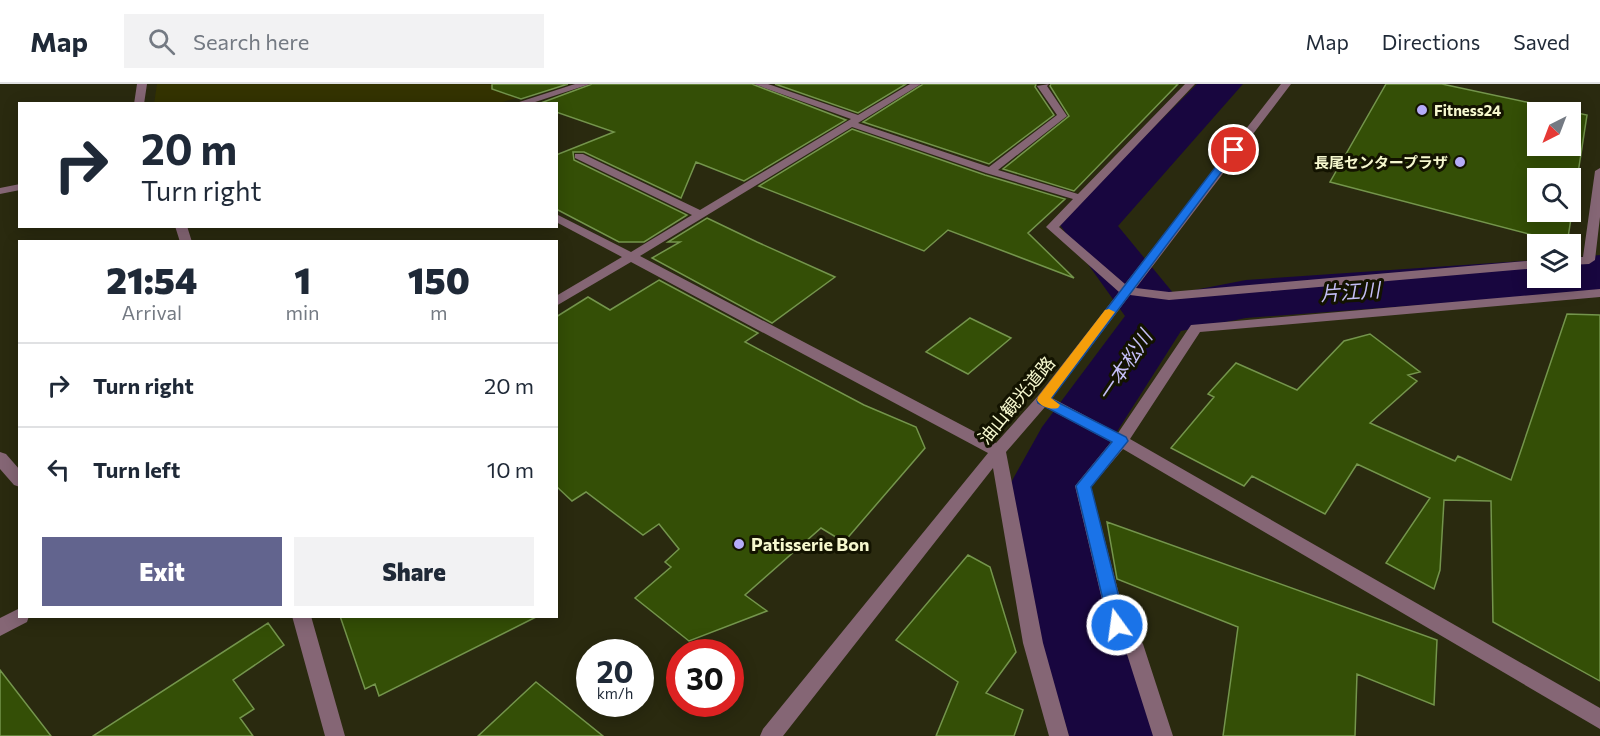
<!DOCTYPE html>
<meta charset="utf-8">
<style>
body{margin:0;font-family:Commissioner,"Noto Sans JP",sans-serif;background:#f2f2f3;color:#1f2937;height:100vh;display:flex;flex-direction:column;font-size:22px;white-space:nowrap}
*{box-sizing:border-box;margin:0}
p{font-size:20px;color:#747a83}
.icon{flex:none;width:33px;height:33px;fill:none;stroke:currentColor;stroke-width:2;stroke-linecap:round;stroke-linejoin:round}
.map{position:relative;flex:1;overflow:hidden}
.sheet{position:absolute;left:18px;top:156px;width:540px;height:378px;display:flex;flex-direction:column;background:#fff;border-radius:0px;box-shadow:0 3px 15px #0003}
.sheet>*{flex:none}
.hud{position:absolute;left:18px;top:18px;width:540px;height:126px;border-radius:0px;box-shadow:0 3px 15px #0003;background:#fff;color:#1f2937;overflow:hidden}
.needle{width:39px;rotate:222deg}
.buttons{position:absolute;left:1527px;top:18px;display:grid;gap:12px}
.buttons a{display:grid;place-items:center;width:54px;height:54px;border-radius:0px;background:#fff;box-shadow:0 3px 15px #0003;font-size:30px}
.speed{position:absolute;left:576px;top:555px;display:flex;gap:12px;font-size:30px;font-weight:700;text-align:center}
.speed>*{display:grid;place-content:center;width:78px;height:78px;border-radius:50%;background:#fff;box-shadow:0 3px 15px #0003;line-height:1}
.speed small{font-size:15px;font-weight:400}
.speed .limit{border:9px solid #d22;background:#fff;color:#111}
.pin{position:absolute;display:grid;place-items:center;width:51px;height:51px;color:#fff;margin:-26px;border:3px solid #fff;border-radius:50%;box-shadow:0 2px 6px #0007}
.me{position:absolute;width:66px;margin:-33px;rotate:346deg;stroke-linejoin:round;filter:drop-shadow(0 0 4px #0008)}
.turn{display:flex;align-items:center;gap:21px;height:126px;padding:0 24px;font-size:27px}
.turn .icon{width:78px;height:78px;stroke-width:2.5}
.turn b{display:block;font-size:42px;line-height:51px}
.eta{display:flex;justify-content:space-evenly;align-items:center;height:102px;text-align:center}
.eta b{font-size:36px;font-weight:800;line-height:42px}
.button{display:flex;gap:12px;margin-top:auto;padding:12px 24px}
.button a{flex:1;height:69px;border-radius:0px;background:#62648e;color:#fff;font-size:24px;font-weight:800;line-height:69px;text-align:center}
.button a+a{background:#f2f2f3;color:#1f2937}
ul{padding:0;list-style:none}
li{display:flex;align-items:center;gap:18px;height:84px;padding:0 24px;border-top:2px solid #e0e1e3}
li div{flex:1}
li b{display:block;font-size:22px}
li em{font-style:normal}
header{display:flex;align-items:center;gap:36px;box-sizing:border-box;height:84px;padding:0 30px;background:#fff;border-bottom:2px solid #e0e1e3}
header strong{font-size:28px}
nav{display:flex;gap:33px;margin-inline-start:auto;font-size:21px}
.search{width:420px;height:54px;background:#f2f2f3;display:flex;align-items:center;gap:15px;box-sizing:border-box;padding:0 21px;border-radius:0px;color:#747a83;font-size:22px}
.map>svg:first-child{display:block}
.built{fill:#343300}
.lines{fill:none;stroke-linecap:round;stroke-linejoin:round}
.river{fill:#18063f;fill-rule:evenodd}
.building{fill:#344f06;stroke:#74954c;stroke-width:1.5;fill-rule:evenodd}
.minor{fill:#856675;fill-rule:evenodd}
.route{fill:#1a73e8;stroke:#114b97;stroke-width:1.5}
.slow{fill:#f59e0b}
.poi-dot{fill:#b5acf8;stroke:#131300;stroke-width:2}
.labels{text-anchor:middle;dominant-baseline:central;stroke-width:6;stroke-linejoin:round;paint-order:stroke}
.far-poi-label{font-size:15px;font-weight:bold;fill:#f6f8ce;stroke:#131300;text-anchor:start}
.street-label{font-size:18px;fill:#f6f8ce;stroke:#131300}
.poi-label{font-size:18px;font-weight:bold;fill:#f6f8ce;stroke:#131300;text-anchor:start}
.water-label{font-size:20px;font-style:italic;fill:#c4bef6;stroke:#131300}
</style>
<header>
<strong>Map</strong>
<div class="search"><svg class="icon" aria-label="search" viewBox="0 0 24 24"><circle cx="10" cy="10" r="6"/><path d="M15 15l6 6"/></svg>Search here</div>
<nav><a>Map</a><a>Directions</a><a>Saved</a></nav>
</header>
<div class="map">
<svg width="1600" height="652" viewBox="0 0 1600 652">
<rect width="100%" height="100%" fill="#2a2a0f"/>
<path class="built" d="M157,0H563L496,20H154Z"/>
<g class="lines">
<path class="river" d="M1197,0H1243L1118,142L1174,210L1246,196L1538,176V194H1570V174L1600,171V207C1580,209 1562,207 1543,212L1246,234L1181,247L1104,368L1087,402L1098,471L1169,652H1069L1014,471L1009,402L1042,343L1125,232L1060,141L1068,129Z"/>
</g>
<path class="building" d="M492,0H568L521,15L492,5Z
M592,0H752L846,36L744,97L696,78L681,114L584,68H573L574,76L687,131L644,158H619L556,125V71L614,48L556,28V20H538Z
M775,0H906L858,29Z
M923,0H1036L1035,3L1054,31L989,80L863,38Z
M1051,0H1178L1074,107L1003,85L1069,32L1050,2Z
M1386,0H1442L1587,31L1567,160L1330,98ZM1538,28H1570V62H1538ZM1538,94H1570V128H1538Z
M852,45L985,91L1065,115L1028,149L1074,194L948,146L924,167L759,102Z
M707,134L757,158L835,193L772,239L652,174L680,158H668Z
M659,196L758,249L745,258L864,321L916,343L925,364L844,458L821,444L745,511L767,527L689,557L635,514L671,483L665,478L679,465L659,440L643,451L586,408L572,417L556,402V233L588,213L610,226Z
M1567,230L1600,231V597L1493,538L1491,417L1444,416L1440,486L1434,505L1386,479L1430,414L1357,380L1325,430L1252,392L1244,402L1171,364L1214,313L1208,310L1236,279L1297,306L1344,257L1370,250L1420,288L1408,291L1417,297L1370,339L1455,377L1458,372L1511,396Z
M970,234L1011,254L968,290L926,268Z
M1107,438L1437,556L1434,621L1357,590L1355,652H1223L1238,543L1117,495Z
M968,471L990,483L1016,568L986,609L1023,626L1014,652H936L958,598L896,556Z
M340,532H538L379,612L375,600L365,605Z
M268,539L284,561L233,596L254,625L240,634L253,652H93Z
M0,586L51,652H0Z
M536,598L603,652H478Z"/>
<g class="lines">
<path class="minor" d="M137,0H147L144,20H134Z
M575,0H590L529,20H513Z
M754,0H768L858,31L910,0H921L858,39L989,83L1057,31L1037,2L1049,0L1047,2L1067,32L998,86L1078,110L1185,0H1195L1059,143L1125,200L1281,0H1291L1136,204L1169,208L1538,176V184L1169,216L1130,211L1052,314L1118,349L1191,241L1600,205V213L1200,248L1130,355L1600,624V645L1123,365L1091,403L1126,537L1143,560L1173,652H1153L1125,564L1108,541L1075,402L1111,358L1045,323L1006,368L1043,559L1069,652H1049L1023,559L993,384L783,652H760L763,645L988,369L631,178L556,222V212L622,173L556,138V130L631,168L692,131L575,74V70H583L700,126L851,35ZM852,43L986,89L1073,115L1046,143L1119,208L1038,312L996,359L640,172Z
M1600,84V133L1595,176L1589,180L1570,181V173H1583L1595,87Z
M20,100V106L0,110V104Z
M175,142H187L192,158H180Z
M0,368L6,370L20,386V403L14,401L0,385Z
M20,524V532H29L27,538L0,552V534Z
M292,532H311L345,652H325Z"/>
</g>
<path class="route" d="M1230,64L1238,66L1051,315L1126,353L1128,357L1091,403L1126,541L1123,546L1117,549L1111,546L1109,541L1076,402L1112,358L1038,319L1037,316Z"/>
<path class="slow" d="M1109,225L1115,228L1051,314L1060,321L1058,324C1051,326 1041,323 1037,316L1038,313L1105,226Z"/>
<g class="poi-dot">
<circle cx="1422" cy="26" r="6"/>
<circle cx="1460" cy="78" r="6"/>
<circle cx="739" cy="460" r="6"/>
</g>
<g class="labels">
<g class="far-poi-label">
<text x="1434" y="26">Fitness24</text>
<text x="1448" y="78" text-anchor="end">長尾センタープラザ</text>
</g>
<g class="street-label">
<text transform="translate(1016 316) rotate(-50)">油山観光道路</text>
</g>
<g class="poi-label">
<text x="751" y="460">Patisserie Bon</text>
</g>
<g class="water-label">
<text transform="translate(1350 207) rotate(-4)">片江川</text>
<text transform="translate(1124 281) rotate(-56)">一本松川</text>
</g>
</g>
</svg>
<div class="buttons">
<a><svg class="needle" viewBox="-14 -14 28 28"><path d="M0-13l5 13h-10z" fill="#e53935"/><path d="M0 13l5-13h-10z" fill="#747a83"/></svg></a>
<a><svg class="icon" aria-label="search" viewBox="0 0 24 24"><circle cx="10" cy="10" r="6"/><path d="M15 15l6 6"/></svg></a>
<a><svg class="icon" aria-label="layers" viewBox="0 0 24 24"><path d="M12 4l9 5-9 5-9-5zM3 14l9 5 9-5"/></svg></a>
</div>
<div class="speed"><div>20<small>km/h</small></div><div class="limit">30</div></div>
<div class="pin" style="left:1234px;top:66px;background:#d93025"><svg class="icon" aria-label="arrive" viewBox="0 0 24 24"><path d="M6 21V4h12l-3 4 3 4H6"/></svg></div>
<svg class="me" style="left:1117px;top:541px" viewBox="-20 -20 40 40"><circle r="17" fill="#1a73e8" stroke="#fff" stroke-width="3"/><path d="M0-11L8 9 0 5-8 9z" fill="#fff"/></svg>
<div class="hud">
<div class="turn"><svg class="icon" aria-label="right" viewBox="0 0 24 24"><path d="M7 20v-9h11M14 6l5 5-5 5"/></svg><div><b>20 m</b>Turn right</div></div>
</div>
<section class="sheet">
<div class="eta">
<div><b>21:54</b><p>Arrival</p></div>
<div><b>1</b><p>min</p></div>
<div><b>150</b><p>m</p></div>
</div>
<ul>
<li><svg class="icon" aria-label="right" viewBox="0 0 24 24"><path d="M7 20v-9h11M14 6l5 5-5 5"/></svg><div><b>Turn right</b></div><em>20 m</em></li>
<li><svg class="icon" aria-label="left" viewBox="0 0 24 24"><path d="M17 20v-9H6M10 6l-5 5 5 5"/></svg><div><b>Turn left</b></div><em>10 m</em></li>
</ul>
<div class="button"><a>Exit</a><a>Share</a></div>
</section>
</div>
